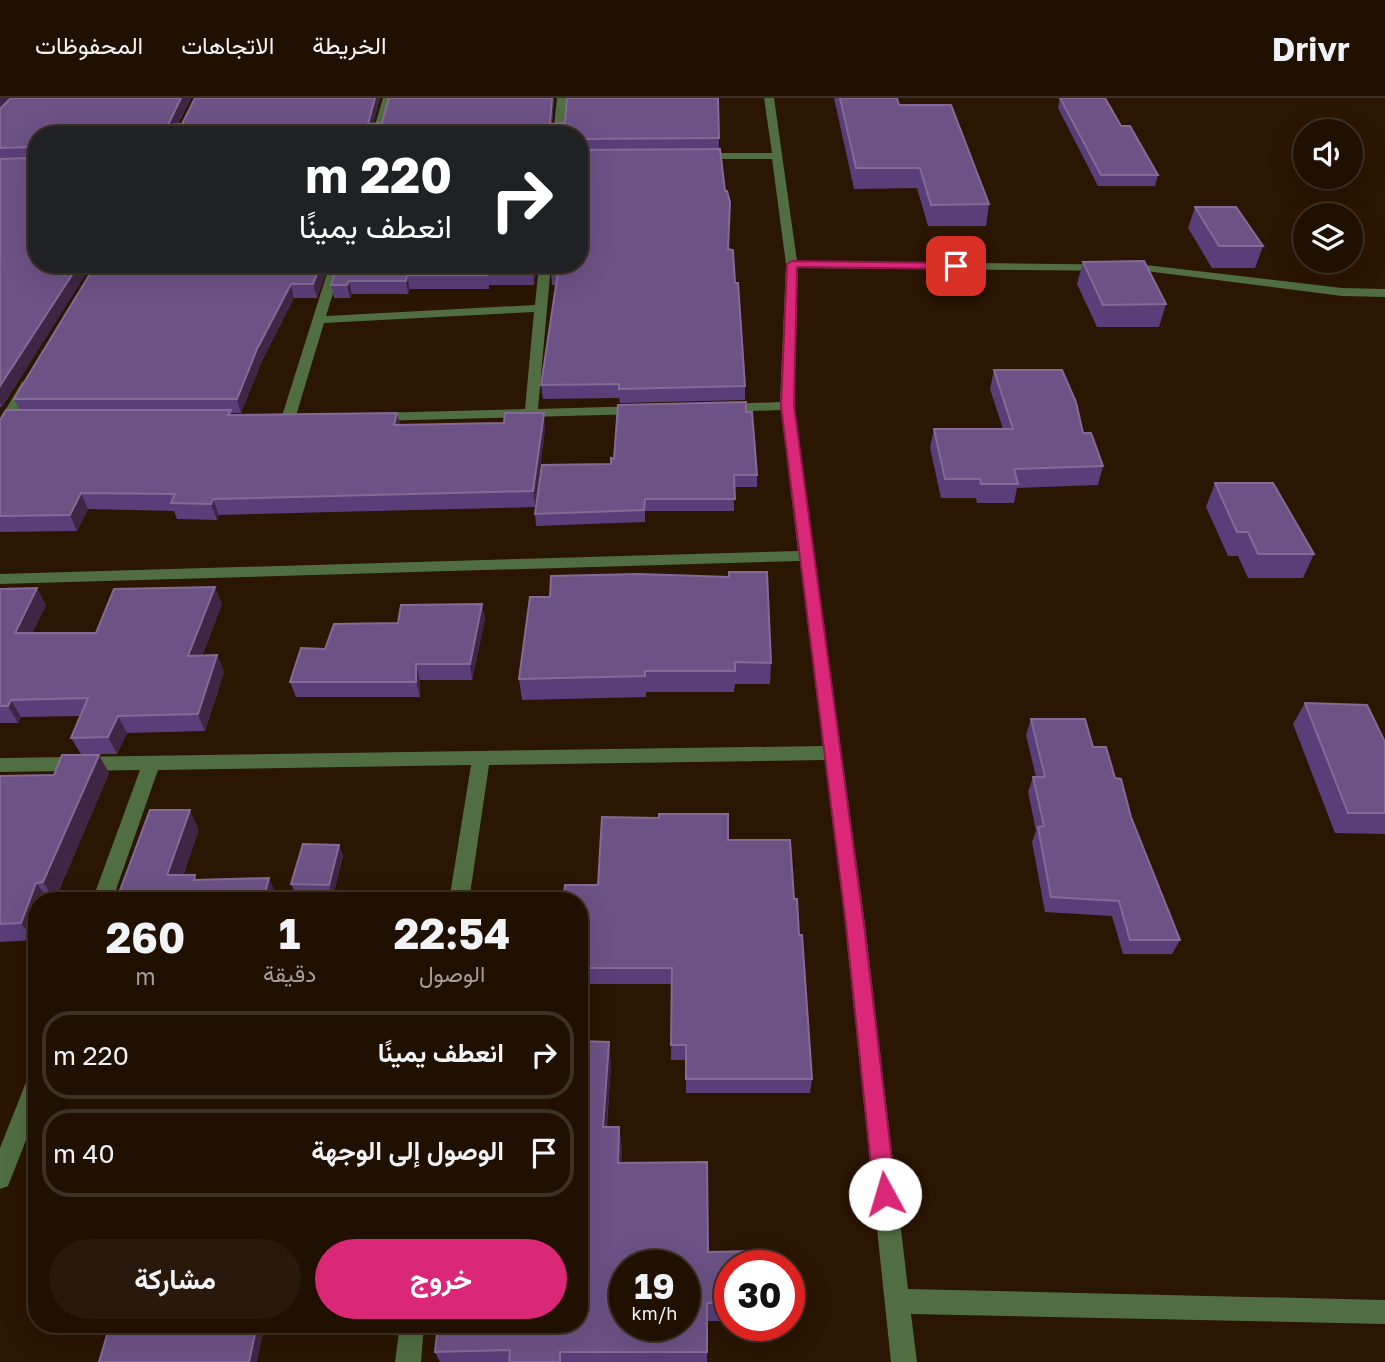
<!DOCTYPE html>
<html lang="ar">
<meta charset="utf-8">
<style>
body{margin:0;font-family:"Golos Text",Vazirmatn,sans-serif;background:#28190c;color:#f1f3f6;direction:rtl;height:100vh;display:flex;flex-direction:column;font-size:26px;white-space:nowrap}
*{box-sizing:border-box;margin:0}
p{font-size:23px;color:#a29d99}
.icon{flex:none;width:38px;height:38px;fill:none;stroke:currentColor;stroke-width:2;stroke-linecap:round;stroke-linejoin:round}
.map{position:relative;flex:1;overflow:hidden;direction:ltr}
.side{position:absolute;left:28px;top:794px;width:560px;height:441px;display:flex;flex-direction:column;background:#201002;border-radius:28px;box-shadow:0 7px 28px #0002,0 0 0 2px #3d3024;direction:rtl}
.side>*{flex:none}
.banner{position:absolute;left:28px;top:28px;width:560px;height:147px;border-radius:28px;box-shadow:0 7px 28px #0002,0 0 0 2px #3d3024;direction:rtl;background:#202124;color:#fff;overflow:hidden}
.fabs{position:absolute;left:1293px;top:21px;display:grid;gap:14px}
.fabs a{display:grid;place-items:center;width:70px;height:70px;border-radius:50%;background:#201002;box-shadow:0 7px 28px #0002,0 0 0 2px #3d3024;font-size:35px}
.speed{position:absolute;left:609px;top:1152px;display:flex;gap:14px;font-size:35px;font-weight:700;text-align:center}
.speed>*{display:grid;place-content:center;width:91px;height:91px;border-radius:50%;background:#201002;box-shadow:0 7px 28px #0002,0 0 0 2px #3d3024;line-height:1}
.speed small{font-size:18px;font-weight:400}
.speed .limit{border:10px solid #d22;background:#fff;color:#111}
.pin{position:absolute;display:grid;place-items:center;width:60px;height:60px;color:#fff;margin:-30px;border-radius:14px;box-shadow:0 4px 10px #0006}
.me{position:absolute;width:77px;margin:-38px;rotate:354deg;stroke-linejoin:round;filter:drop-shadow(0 0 5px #0008)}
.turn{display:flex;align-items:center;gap:24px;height:147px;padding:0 21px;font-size:32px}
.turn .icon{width:91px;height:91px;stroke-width:2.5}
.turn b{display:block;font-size:49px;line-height:60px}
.eta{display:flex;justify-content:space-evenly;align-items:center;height:119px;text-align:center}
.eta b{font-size:42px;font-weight:700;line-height:49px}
.cta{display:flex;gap:14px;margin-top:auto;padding:14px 21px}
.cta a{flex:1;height:80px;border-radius:42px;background:#db2777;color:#fff;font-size:28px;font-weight:700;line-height:80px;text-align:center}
.cta a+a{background:#28190c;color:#f1f3f6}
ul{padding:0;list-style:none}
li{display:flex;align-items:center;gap:21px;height:88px;margin:0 14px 10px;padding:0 7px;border:4px solid #3d3024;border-radius:28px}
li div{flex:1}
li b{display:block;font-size:26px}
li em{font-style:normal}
header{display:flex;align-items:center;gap:42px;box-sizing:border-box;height:98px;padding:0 35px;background:#201002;border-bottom:2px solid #3d3024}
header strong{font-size:33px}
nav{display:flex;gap:38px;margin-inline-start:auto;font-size:24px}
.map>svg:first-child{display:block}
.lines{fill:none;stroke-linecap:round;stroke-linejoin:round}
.street{fill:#506e42;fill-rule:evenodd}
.wall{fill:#5a3e79}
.shaded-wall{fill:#402645}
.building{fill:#6c5285;stroke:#836b95;stroke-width:2;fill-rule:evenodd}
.route{fill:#db2777;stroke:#8e194d;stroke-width:2}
</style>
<header>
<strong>Drivr</strong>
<nav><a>الخريطة</a><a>الاتجاهات</a><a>المحفوظات</a></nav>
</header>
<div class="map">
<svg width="1385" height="1264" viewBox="0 0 1385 1264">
<rect width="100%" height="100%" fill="#2b1503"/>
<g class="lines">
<path class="street" d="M383,0H393L382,37H372Z
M557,0H567L563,37H553Z
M764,0H774L797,163L1146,167L1342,190L1385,191V199L1342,198L1146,173L798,170L794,308L865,826L908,1191L1385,1202V1226L911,1216L917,1264H891L845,826L825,662L489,667L469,803H449L471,667L158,672L112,803H92L140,672L0,674V660L823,648L800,463L0,486V476L798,453L781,312L725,314L718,310L725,306L780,304L786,166L772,61H699L694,58L699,55H772Z
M330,166H342L326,218L535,207L539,166H551L538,311L641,308L648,312L641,316L375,323L368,319L375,315L525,311L534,214L324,225L295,321L293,324H283L281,321Z
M27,283L34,287L7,332L0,336V321L22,284Z
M37,974V1014L8,1088L0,1091V1050L29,977Z
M400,1227H424L421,1264H395Z"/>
</g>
<path class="wall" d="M0,0H191L178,26L380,0L373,26L382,25L389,0H554L552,26L719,40V51L728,151L735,185L745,288V302L620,305L619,300L543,301L541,287L556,187H552L551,174L579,166V37H37V166H92L2,309H0Z
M834,0H897L899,7L989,106L986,128H928L917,90L854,91Z
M1060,0L1121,28L1158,77L1155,88H1098L1058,10Z
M1195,109L1263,148L1255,170H1212L1188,130Z
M1083,164L1166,206L1159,229H1097L1077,186Z
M329,166L317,200H294L261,265L241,315H231L232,317L397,315L400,327L545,331L535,409L219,417L217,422L177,421L174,413L88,411L77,433L0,434V322L20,312L14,301Z
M338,166H537L534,187H489V191H410L408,196H352L350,200H334L331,187Z
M994,272L1083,335L1103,368L1098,387L1017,390L1014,405H977L976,400H941L930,350L934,331H1003L990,291Z
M746,314L757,377V389H734V413H645V424L536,428L535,416L611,366L614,361Z
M1215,385L1314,456L1303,480H1248L1238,458H1228L1206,409Z
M0,491L46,507L32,535H96L222,506L202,558L217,557L224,574L205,633L127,635L117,656H81L71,640L81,618L21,619L18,625H0Z
M530,499L771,565L770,586H735L734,594H646V599L522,602L519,581Z
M482,506L485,521L472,582H420V599H296L290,584L325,551L398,525Z
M1305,605L1385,644V736L1335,735L1293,626Z
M1031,621L1093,649L1115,680L1180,842L1172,856H1123L1112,818L1045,814L1032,744L1036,733L1028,694L1033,679H1036L1026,637Z
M109,675L55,802L37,803V834L34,842L0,844V678Z
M728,742L794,801L812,981L810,995H686V962H671L672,886H583L580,870L581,859H579V803L598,787Z
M339,747L343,758L333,798H296L291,786Z
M611,966L607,1029H619L622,1051L621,1065L708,1154L730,1167V1223H707V1264H440L435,1254L579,1227Z"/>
<path class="shaded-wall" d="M0,0H10L0,12Z
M181,0H191L172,37L168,27Z
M375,0H380L370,37L368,26Z
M552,0H554L551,37L550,26Z
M79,166H92L2,309L0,304V288Z
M321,166H329L317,200L313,186Z
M534,166H537L534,187L533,174Z
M407,177L410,191L408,196L406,183Z
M349,183L352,196L350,200L347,187Z
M291,186L294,200L261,265L241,315L237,301L257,251Z
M397,315L401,331L394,327Z
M544,315L545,331L535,409L533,393Z
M81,395L88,411L77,433L70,417Z
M213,401L219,417L217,422L211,406Z
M215,489L222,506L195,575L188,558Z
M37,490L46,507L24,552L15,535Z
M482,506L485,521L472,582L470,566Z
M217,557L224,574L205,633L198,616Z
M416,566L420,582V599L416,584Z
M11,602L21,619L18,625L8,608Z
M118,618L127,635L117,656L108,639Z
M99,657L109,675L55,802L43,784Z
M190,712L199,732L177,797L167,777Z
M339,747L343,758L333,798L329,787Z
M269,780L278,800L277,803H263Z
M36,785L49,802L37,803V834L34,842L21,825Z
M609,944L611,966L605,1050L603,1029Z
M619,1029L622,1051L620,1086L618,1065Z
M257,1227H265L257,1264H249Z"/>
<path class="building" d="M11,0H181L168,27L182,26L195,0H375L368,26L382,25L389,0H552L550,26L565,25L567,0H718L719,40L579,41V37H37V166H79L0,288V61L32,60L35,57L32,49L0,50V11Z
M840,0H897L899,7H951L989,106L931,107L920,70H856Z
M1060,0H1105L1121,28H1130L1158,77H1101Z
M720,51L725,93H727L730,104L728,151L733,152L735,185H738L745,288L619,291V286L541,287L558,174H551V166H579V52Z
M1195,109H1236L1263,148H1219Z
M1144,163L1166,206L1103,207L1083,164Z
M96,166H321L313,186H291L257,251L237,301H14Z
M338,166H534L533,174H488L487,177H407L406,183H349L347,187H331Z
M994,272H1062L1076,304L1083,335H1091L1103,368L1014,371L1018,386H981L980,381H945L934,331H1013Z
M746,304V314H752L757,377H734L735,401H645L644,412L535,416L542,367L611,366V360L614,361L618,307Z
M6,312H231L228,317L397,315L394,327L504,325L505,315H544L533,393L213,401L211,406L171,405L175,396L81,395L70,417L0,418V322Z
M1215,385H1273L1314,456H1258L1248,434H1237Z
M729,474H767L771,565L735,564V573H645V578L519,581L530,499H550L551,478L639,476L729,479Z
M215,489L188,558L217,557L198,616L118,618L108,639L71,640L88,600L11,602L8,608H0V491L37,490L15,535H96L114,491Z
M482,506L470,566H416V584H290L301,550L325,551L334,526L398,525L401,507Z
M1305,605L1367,607L1385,644V715H1348Z
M1031,621H1085L1093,649H1106L1115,680L1121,681L1131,719L1180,842H1130L1119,803L1051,799L1038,729L1044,728L1033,679H1045Z
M62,657H99L43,784L36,785L21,825L0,826V678L54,677Z
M150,712H190L167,777H195L194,782L269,780L263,803H116Z
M659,716H728V742H790L794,801H797L799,837H802L812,981H686V947H671L672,870H580L582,843H579V803H563L565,787H598L602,719L659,720Z
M303,746L339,747L329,787L291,786Z
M579,943L609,944L603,1029H619L618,1065L707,1064L708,1154L758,1153L759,1167H730V1205H707V1254H560V1264H509L510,1252L435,1254L438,1227H579ZM625,1167H684V1227H625Z
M110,1227H257L249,1264H99Z"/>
<path class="route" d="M792,163L956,165L961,168L956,171L797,169L794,308L864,827L896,1096L893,1103L885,1106L877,1103L874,1096L846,827L781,308L787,166Z"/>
</svg>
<div class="fabs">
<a><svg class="icon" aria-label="sound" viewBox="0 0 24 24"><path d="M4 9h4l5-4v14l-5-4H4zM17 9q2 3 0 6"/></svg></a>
<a><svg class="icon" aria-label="layers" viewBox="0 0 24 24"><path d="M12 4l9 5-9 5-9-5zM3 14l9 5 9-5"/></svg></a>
</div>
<div class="speed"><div>19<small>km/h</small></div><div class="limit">30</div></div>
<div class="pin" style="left:956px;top:168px;background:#d93025"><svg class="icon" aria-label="arrive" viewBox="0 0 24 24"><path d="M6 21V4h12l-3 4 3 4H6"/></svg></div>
<svg class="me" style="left:885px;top:1096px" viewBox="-20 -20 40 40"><circle r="19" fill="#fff"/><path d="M0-13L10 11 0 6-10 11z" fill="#db2777"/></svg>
<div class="banner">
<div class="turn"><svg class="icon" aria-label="right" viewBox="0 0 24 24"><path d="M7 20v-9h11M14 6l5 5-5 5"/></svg><div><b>220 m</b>انعطف يمينًا</div></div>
</div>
<section class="side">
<div class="eta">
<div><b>22:54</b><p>الوصول</p></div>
<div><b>1</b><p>دقيقة</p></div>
<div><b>260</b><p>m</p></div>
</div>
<ul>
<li><svg class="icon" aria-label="right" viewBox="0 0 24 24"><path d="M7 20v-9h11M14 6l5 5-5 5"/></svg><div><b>انعطف يمينًا</b></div><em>220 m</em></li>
<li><svg class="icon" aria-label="arrive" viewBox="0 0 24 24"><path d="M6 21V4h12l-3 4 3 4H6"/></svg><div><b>الوصول إلى الوجهة</b></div><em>40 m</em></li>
</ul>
<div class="cta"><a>خروج</a><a>مشاركة</a></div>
</section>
</div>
